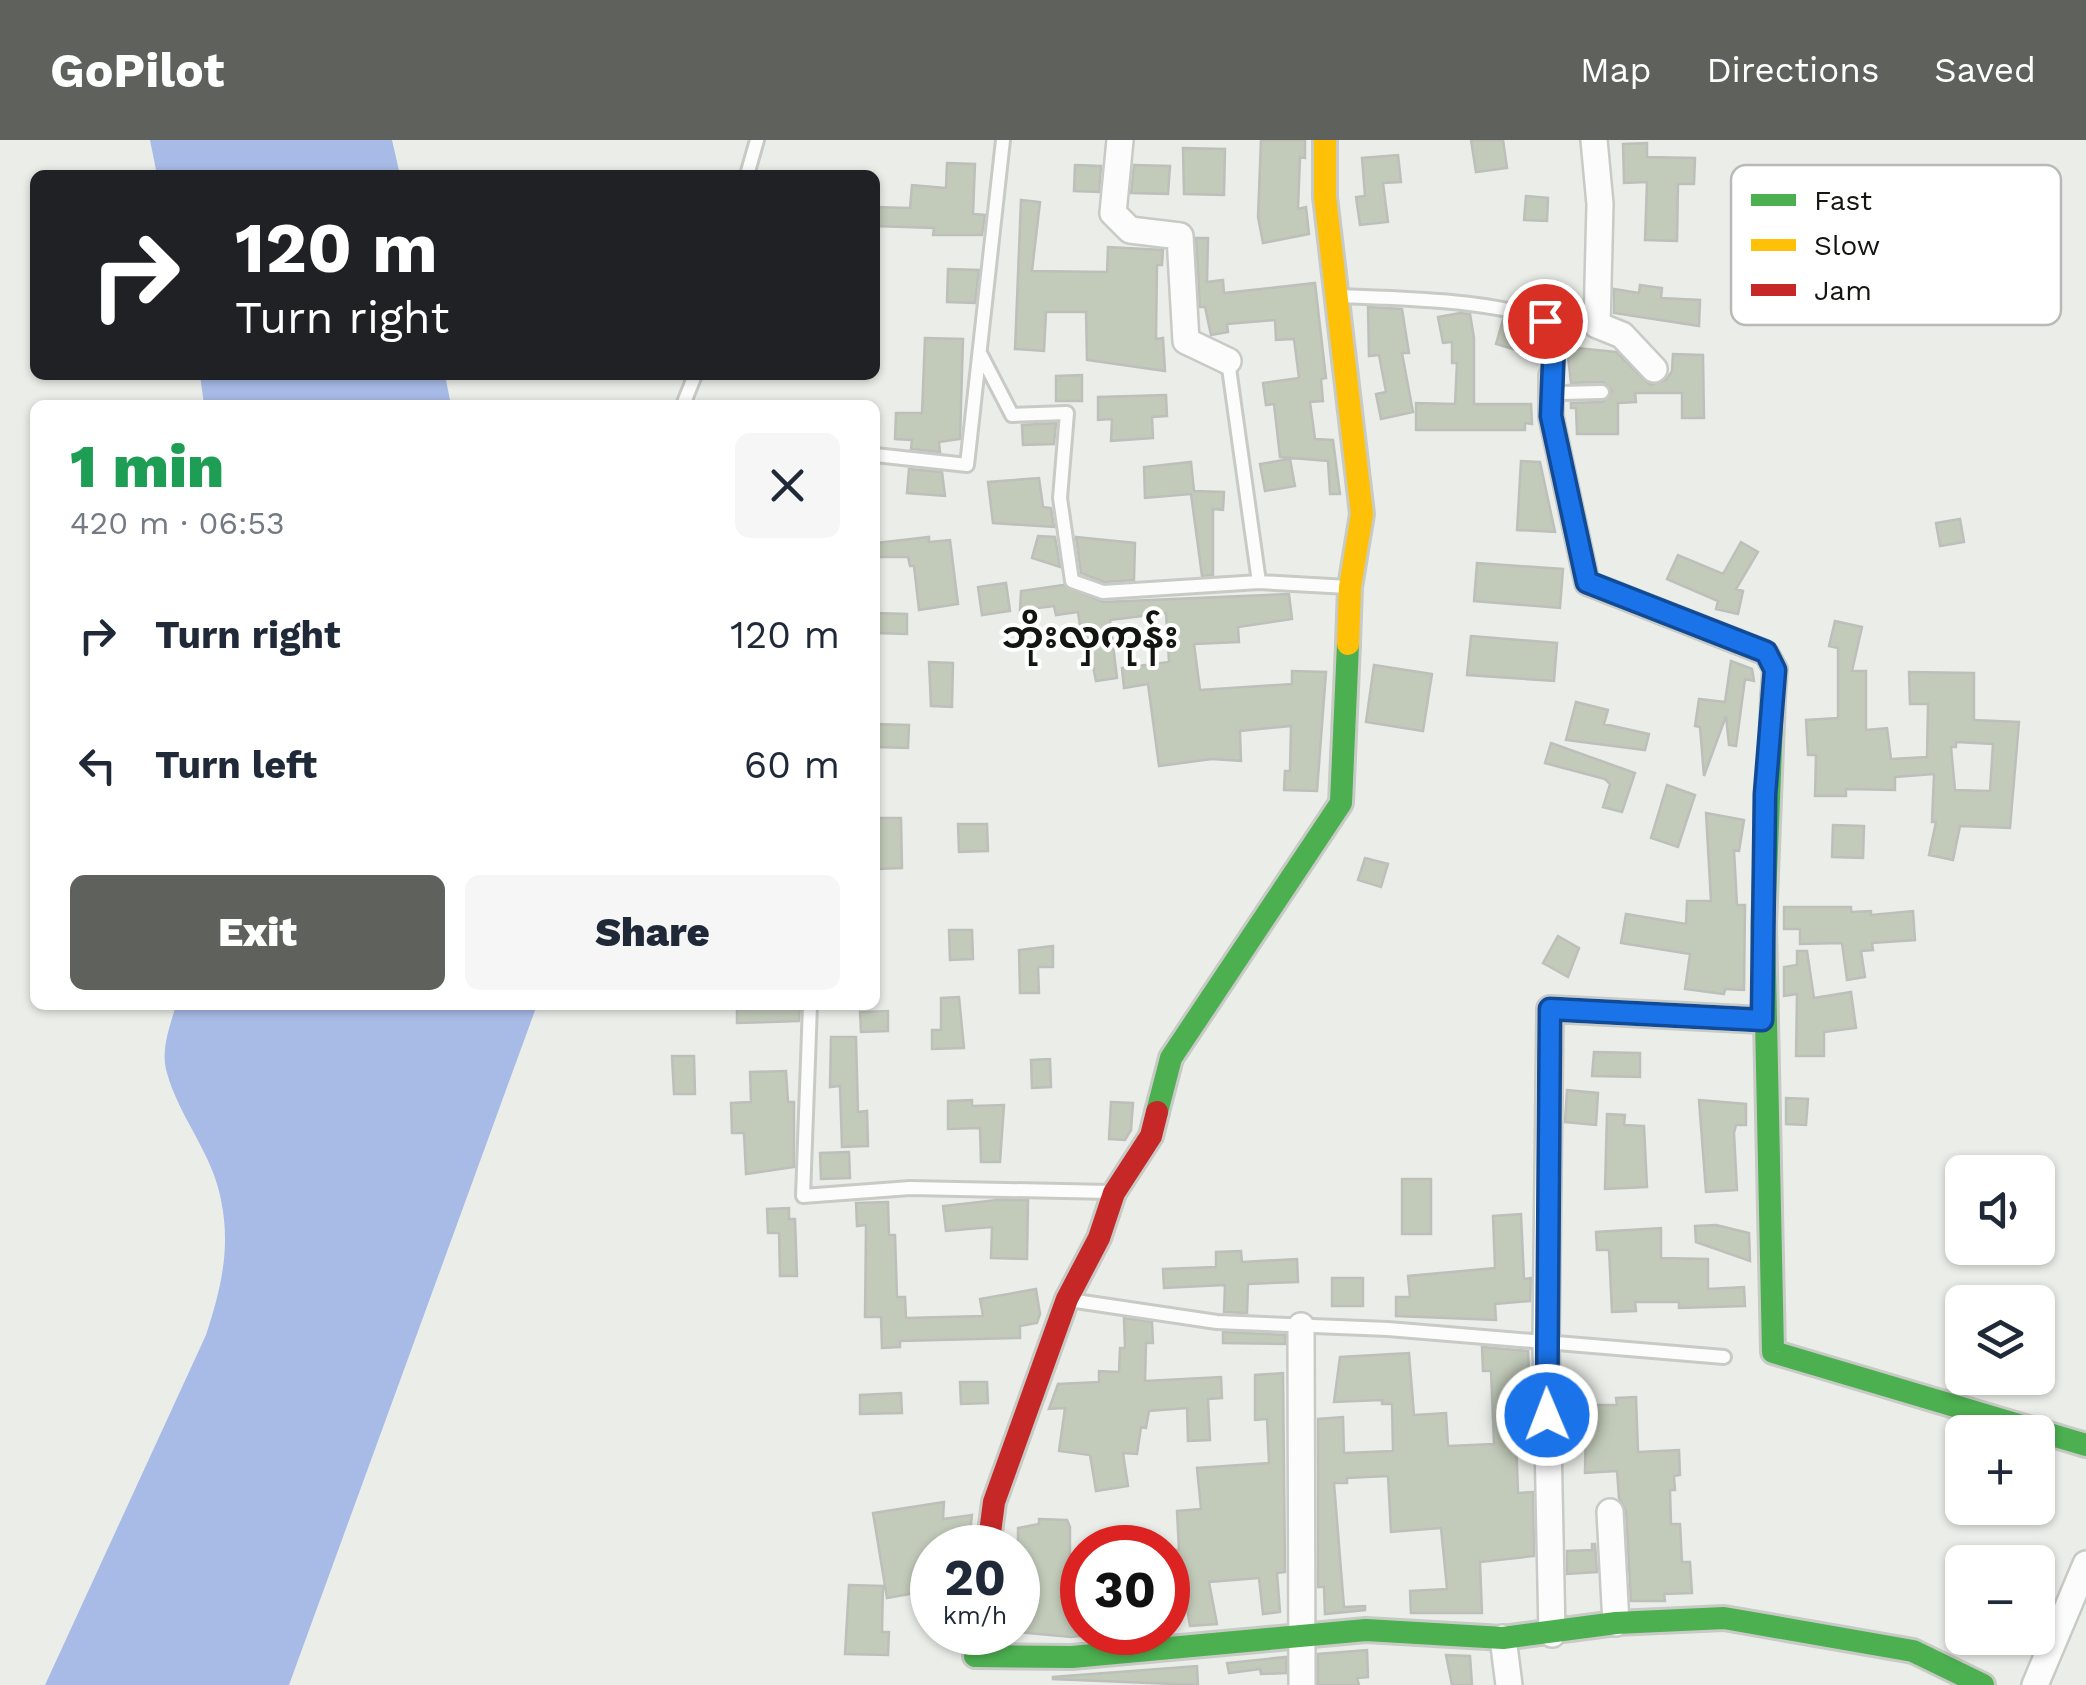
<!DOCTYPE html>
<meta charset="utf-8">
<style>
body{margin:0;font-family:"Work Sans","Noto Sans Myanmar",sans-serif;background:#f6f6f7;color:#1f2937;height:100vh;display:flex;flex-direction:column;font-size:38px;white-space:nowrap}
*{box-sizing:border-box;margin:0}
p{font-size:32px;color:#747a83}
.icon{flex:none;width:55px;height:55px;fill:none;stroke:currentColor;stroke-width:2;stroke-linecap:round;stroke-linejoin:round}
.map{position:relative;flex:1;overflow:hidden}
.sheet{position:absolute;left:30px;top:260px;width:850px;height:610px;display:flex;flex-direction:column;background:#fff;border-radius:15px;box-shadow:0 2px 8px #0004}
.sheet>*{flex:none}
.hud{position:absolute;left:30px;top:30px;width:850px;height:210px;border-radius:15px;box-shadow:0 2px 8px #0004;background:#202124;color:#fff;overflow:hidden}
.buttons{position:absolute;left:1945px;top:1015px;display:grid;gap:20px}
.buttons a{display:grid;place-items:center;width:110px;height:110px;border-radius:15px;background:#fff;box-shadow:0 2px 8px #0004;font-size:50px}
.speed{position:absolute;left:910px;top:1385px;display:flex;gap:20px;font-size:50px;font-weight:700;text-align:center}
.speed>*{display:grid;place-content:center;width:130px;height:130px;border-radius:50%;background:#fff;box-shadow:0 2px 8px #0004;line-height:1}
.speed small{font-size:25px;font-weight:400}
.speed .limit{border:15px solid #d22;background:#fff;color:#111}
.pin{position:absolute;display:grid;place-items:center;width:85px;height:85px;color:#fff;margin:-42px;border:5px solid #fff;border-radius:50%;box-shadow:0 2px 10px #0007}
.me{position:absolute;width:110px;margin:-55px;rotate:359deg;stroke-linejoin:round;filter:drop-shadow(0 0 8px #0008)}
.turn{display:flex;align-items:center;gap:35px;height:210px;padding:0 40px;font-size:45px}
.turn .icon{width:130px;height:130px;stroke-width:2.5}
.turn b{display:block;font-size:70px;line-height:85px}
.round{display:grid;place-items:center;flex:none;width:105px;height:105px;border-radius:15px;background:#f6f6f7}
.overview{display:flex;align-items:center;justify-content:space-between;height:170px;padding:0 40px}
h1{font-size:60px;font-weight:800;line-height:75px;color:#1e9e55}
.button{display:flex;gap:20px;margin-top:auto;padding:20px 40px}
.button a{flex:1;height:115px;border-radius:15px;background:#5f615c;color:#fff;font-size:40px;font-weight:800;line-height:115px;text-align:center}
.button a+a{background:#f6f6f7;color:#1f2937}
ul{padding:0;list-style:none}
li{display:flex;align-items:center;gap:30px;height:130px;padding:0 40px}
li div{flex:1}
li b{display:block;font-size:38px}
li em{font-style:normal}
header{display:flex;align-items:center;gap:60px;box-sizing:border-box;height:140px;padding:0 50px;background:#5f615c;color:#fff}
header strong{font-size:48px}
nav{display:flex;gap:55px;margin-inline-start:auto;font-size:35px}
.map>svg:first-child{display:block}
.water{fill:#a8bbe7}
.building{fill:#c2cbba;stroke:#bcbfba;stroke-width:2.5;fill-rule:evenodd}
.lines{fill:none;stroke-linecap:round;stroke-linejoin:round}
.lane-casing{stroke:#c8cac5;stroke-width:18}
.street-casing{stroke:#c8cac5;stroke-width:30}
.fast-casing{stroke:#c8cac5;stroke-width:28}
.slow-casing{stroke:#c8cac5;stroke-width:28}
.jam-casing{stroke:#c8cac5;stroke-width:28}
.lane{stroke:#fcfcfc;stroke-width:12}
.street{stroke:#fcfcfc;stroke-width:25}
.fast{stroke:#4caf50;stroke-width:22}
.slow{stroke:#ffc107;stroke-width:22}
.jam{stroke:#c62828;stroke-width:22}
.route-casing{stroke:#114b97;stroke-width:25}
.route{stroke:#1a73e8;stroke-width:18}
.labels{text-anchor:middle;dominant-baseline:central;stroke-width:8;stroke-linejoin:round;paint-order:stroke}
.quarter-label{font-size:38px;font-weight:bold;fill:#131511;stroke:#fff}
.key{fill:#fff;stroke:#b8b9b8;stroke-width:2.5}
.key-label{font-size:28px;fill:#131511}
</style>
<header>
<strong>GoPilot</strong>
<nav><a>Map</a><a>Directions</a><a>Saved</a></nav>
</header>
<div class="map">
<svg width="2086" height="1545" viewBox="0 0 2086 1545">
<rect width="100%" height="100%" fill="#ebeee8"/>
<path class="water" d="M150,0H392L400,35H157Z
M200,235H445L451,265H204Z
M176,865H537L289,1545H45L206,1195C221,1149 231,1108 221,1060C213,1014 179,977 167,933C160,911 170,886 176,865Z"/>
<path class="building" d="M1261,0H1305V18L1300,17L1298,69L1306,67L1309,94L1263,103L1258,77Z
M1471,0H1503L1507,28L1476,32Z
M1647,3V17L1695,18L1694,44H1678L1677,101L1645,100L1647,42L1624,43L1623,4Z
M1183,8L1225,9L1224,55L1184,54Z
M1398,15L1401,42L1383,43L1388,82L1360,85L1356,57L1365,56L1362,18Z
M947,23L975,24L973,74L985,75L982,95H933L934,88L875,86V67L910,68L912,45L946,48Z
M1075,25L1101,26L1099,52L1074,51Z
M1134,25L1170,26L1168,54L1131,53Z
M1526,56L1548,58L1547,81L1524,80Z
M1021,60L1040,62L1032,131L1107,132L1108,107L1163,110L1162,125H1157L1156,199L1163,198L1165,231L1087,220L1086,172H1046L1044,211L1015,209Z
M1196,98H1208L1207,142L1223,140L1224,153L1315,143L1326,238L1321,239L1323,261L1310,262L1315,299L1333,300L1340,354H1330L1328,321L1280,317L1274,264L1266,265L1263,243L1299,238L1294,199L1276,200L1275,180L1227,184L1228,192L1211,195L1205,167H1200Z
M948,129L979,130L975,163L947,162Z
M1640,145L1662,148L1661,158L1700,160L1699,186L1614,173V149L1639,153Z
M1368,167L1402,169L1409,213H1402L1413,272L1381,279L1376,254L1386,252L1379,215L1369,216Z
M1460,173L1470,174L1474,198V264H1531L1532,284L1525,283V290H1416V263L1455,264L1457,223H1452V202L1443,203L1438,177Z
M1503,180L1542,194V208L1525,206L1523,212L1496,204Z
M925,198L963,199L960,299L939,302L940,312L911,309L912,300L895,299L896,273H922Z
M1567,207L1616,212L1650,245L1666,240L1672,231L1673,214L1703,215L1704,278H1682V253H1635L1636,262L1618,263V294H1577L1576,268H1571V263L1603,262L1612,251L1603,242L1571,243Z
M1082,235V261H1056V236Z
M1166,255L1167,276L1152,277L1153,298L1111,301L1112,279L1098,280V257Z
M1056,283L1054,304L1023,305L1022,285Z
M1290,319L1295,346L1265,351L1260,324Z
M1521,321L1540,322L1555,392L1517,390Z
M1191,322L1194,351L1224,352L1223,370L1213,369V435L1202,436L1191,354L1145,358L1144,327Z
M909,329L942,332L945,356L907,353Z
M1039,338L1043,367L1051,368L1054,387L993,383L988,342Z
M1960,379L1964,402L1940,406L1936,383Z
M1038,396L1055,397L1060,427L1032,418Z
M929,397V402L950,400L958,464L919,470L914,426H910L908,417H875V403Z
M1076,397L1135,403L1134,440L1104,442L1081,433Z
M1741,402L1758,412L1736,449L1743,451L1738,474L1716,469L1718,461L1667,439L1678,415L1723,434Z
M1477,423L1563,429L1560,468L1474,461Z
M1006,443L1010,471L982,475L978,447Z
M1063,445L1103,462L1289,454L1292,479L1238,487L1239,502L1194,504L1200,550L1292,544V531L1326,532L1317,651L1284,650L1285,631H1290L1291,586L1240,591L1241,621L1212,619L1159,626L1148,544L1124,548L1122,528L1169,522L1166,473L1110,480L1117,538L1096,541L1093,526L1086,527L1078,472L1056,475L1054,466L1020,470L1021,451Z
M875,473L907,474V494L875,493Z
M1835,481L1862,487L1852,531H1866V590L1887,588L1891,619L1927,617L1928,564H1910L1909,532L1974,533V580L2019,582L2010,688L1960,686L1953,720L1929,715L1936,682H1932L1934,634L1895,637V650L1846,649V656H1815L1816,615H1808L1806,580L1838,578V508L1829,506ZM1956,602L1993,604L1990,651L1955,650L1951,607H1956Z
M1471,496L1557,503L1554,541L1467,535Z
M1731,521L1752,529L1754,541L1745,539L1736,606L1729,605L1726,576L1704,636L1700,587L1695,586L1699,559L1725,562Z
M929,522L953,523L952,567L931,566Z
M1374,525L1432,534L1423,591L1366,582Z
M1576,562L1608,570L1604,584L1649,594L1645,610L1566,600Z
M875,584L909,585L908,608L875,607Z
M1551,603L1635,633L1622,672L1603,667L1610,644L1605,639L1545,623Z
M1667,645L1695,655L1678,707L1651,698Z
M1706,673L1744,680L1739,711L1734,710L1737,765H1745L1744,850L1725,849L1724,854L1685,849L1690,814L1621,803L1626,774L1686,784L1687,761H1711Z
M875,678H901L902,728L878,729Z
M958,684H987L988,711L959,712Z
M1833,685L1864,686L1863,718L1832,717Z
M1365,718L1388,724L1381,747L1358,740Z
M1784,767H1851V772L1871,771V775L1913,771L1915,800L1872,803L1873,810L1861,811L1865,837L1847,840L1842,803L1800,804V789H1784Z
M949,790H972L973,819L950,820Z
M1558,796L1579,808L1568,837L1543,823Z
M1053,806V827H1038L1039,853H1020L1019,810Z
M1797,811H1807L1814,858L1851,852L1856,888L1824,892V916H1796L1797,854L1784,856V827L1797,825Z
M959,857L964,908L932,909V890H941V858Z
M737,865H800L799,881L737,883Z
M888,871V891L861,892L860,872Z
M831,897H856L858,972L867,971L868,1006L842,1007L840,946L830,947Z
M1594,912L1640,913V937L1592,936Z
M672,916H694L695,954H674Z
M1050,919L1051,947L1032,948L1031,920Z
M786,931L788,962H794V1027L746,1034L744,993H732L731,963L751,962L750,932Z
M1567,950L1598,953L1596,985L1565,982Z
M1786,958L1808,959L1806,985L1786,984Z
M972,960V966L1004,965L1000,1022H981L980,988L948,989V961Z
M1699,960L1746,964V985H1736L1734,993L1737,1050L1706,1052Z
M1111,962L1133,963L1131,990L1125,1000L1109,999Z
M1607,974L1625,975L1624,985L1644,986L1647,1047L1605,1049Z
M849,1012L850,1038L821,1039L820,1013Z
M1402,1039H1431V1094H1402Z
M997,1060H1028L1027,1119L991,1118L992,1087L946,1091L943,1066Z
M888,1062L889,1095H895L897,1157H905L906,1178L983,1176L980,1159L1036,1149L1040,1174L1037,1183L1020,1186V1198L900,1201V1207L882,1208L881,1177H865L866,1085L857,1086L856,1063Z
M789,1068V1079H795L797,1136H780L779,1093H768L767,1069Z
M1521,1074L1524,1139L1531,1138L1530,1161L1495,1164L1496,1180L1396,1176V1157H1410L1408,1136L1495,1128L1493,1076Z
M1716,1085L1749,1093L1750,1121L1696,1102L1695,1086Z
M1661,1088V1118L1708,1119V1149L1744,1147L1745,1166L1679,1168V1162H1635L1636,1171L1612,1172L1609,1110H1597L1596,1092Z
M1241,1111L1242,1122L1297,1119L1298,1142L1248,1144L1247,1173L1224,1172L1225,1145L1164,1148L1163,1129L1216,1127V1112Z
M1332,1138H1363V1166H1332Z
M1124,1178L1152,1182L1153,1203H1146L1145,1241L1221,1237L1222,1258L1208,1259L1210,1300L1188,1301L1187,1268L1149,1271L1146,1288L1141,1287L1137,1314L1123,1313L1128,1346L1096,1351L1090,1315L1059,1311L1065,1268L1049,1269L1058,1244L1099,1242V1231L1119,1232L1120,1208H1125Z
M1223,1192L1285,1195V1204L1223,1203Z
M1482,1207L1528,1211L1529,1234L1522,1235L1524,1281H1529V1298L1516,1299L1518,1353L1533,1352L1534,1416L1480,1422L1482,1473H1411L1410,1451L1447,1449L1441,1388L1391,1392L1388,1336L1347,1338V1343H1334L1344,1467L1365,1466V1470L1325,1474L1324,1447H1318V1279L1343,1277L1344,1313L1393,1311L1392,1264H1382V1260L1334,1262L1340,1217L1409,1213L1414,1275L1446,1273L1448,1306L1494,1304L1491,1231H1483Z
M1283,1233L1285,1432L1277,1433L1280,1472L1263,1474L1259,1438L1209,1442L1217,1484L1190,1486L1182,1439H1168V1410H1179L1177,1371L1201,1369L1197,1328L1269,1323L1267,1279L1255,1280V1235Z
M960,1242H987L988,1263L961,1264Z
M901,1253L902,1273L860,1274V1255Z
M1636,1257L1638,1312L1679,1310L1680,1335L1674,1336L1675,1350H1670L1671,1384H1680L1682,1422H1690L1692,1453L1664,1454L1665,1461H1631L1626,1371L1619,1358L1617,1331L1585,1333L1586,1265H1617L1616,1258Z
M944,1362L943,1379L972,1375L969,1400L932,1406V1450L887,1458L873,1373Z
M1039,1379L1067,1380L1070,1387V1477H1082V1492H1120L1071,1497L1018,1492L1021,1443H1018V1388L1039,1384Z
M1592,1404H1595L1597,1432L1567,1434V1411L1592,1410Z
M849,1445L883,1446L882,1492H889L888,1515L845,1514Z
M1367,1510L1368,1537L1357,1538L1359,1545H1318V1514Z
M1446,1515L1470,1516L1472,1545H1452Z
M1286,1517V1533L1261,1534L1260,1529L1229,1533L1227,1523Z
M1197,1526L1198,1545L1053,1539V1537Z"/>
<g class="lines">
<g class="lane-casing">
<path id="lane" d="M747,35L757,0
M1339,156C1381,158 1527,159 1552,189L1553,245L1560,253L1602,252
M981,215L1012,275L1067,273L1060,358L1072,441L1103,452L1259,442L1348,447
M1228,221L1259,442
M683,265L695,235
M875,315L967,325L1003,0
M810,865L803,1056L910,1048L1111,1052
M1069,1160L1217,1182L1388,1189L1724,1217"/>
</g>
<g class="street-casing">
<path id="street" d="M1120,0L1113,73L1130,90L1180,96L1186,201L1228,221
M1594,0L1600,64L1597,185L1622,195L1654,229
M1301,1186L1302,1545
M1610,1372L1616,1483
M1552,1494L1546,1203L1550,869L1762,880
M1503,1498L1509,1545
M2035,1545L2086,1424"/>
</g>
<g class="fast-casing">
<path id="fast" d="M1773,557L1764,785L1773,1212L2086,1305
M1157,972L1171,918L1341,663L1348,504
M978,1492L975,1516L1072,1517L1366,1490L1503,1498L1616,1483L1724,1478L1913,1511L1983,1545"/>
</g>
<g class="slow-casing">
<path id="slow" d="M1325,0V57L1362,374L1350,447L1348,504
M1551,236V277L1587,443L1766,513L1775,529L1773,557"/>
</g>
<g class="jam-casing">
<path id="jam" d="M988,1408L994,1362L1067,1159L1099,1098L1114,1053L1151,996L1157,972"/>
</g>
<use href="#lane" class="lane"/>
<use href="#street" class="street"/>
<use href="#fast" class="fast"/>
<use href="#slow" class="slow"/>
<use href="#jam" class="jam"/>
</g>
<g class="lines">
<g class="route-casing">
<path id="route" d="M1545,181L1554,201L1551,276L1587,442L1766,512L1775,530L1765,654L1762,880L1550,869L1547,1275"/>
</g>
<use href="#route" class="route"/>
</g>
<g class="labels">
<g class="quarter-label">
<text x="1090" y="495">ဘိုးလှကုန်း</text>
</g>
</g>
<rect x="1731" y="25" width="330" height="160" rx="15" class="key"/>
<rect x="1751" y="54" width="45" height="12" fill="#4caf50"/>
<rect x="1751" y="99" width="45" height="12" fill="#ffc107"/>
<rect x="1751" y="144" width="45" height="12" fill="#c62828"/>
<g class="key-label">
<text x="1814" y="70">Fast</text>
<text x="1814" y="115">Slow</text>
<text x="1814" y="160">Jam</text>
</g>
</svg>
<div class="buttons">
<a><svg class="icon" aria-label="sound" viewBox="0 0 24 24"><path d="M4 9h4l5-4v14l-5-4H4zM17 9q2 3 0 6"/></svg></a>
<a><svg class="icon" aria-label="layers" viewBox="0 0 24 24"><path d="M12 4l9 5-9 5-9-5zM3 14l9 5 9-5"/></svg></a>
<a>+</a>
<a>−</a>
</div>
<div class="speed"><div>20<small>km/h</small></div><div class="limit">30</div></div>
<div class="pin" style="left:1545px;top:181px;background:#d93025"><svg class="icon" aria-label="arrive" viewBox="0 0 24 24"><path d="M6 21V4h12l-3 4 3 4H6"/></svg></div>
<svg class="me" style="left:1547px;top:1275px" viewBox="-20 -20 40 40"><circle r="17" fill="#1a73e8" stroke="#fff" stroke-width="3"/><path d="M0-11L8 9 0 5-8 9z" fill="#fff"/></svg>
<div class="hud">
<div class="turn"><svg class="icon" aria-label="right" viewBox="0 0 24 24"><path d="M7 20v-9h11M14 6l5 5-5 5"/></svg><div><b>120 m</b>Turn right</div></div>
</div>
<section class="sheet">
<div class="overview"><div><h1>1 min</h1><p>420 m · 06:53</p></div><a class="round"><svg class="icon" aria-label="close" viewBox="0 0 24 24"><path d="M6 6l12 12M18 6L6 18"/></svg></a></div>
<ul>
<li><svg class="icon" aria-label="right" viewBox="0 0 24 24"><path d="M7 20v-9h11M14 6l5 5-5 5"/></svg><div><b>Turn right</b></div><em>120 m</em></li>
<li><svg class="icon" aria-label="left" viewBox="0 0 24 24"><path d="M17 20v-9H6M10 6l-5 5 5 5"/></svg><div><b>Turn left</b></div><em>60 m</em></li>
</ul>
<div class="button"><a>Exit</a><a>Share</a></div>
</section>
</div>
